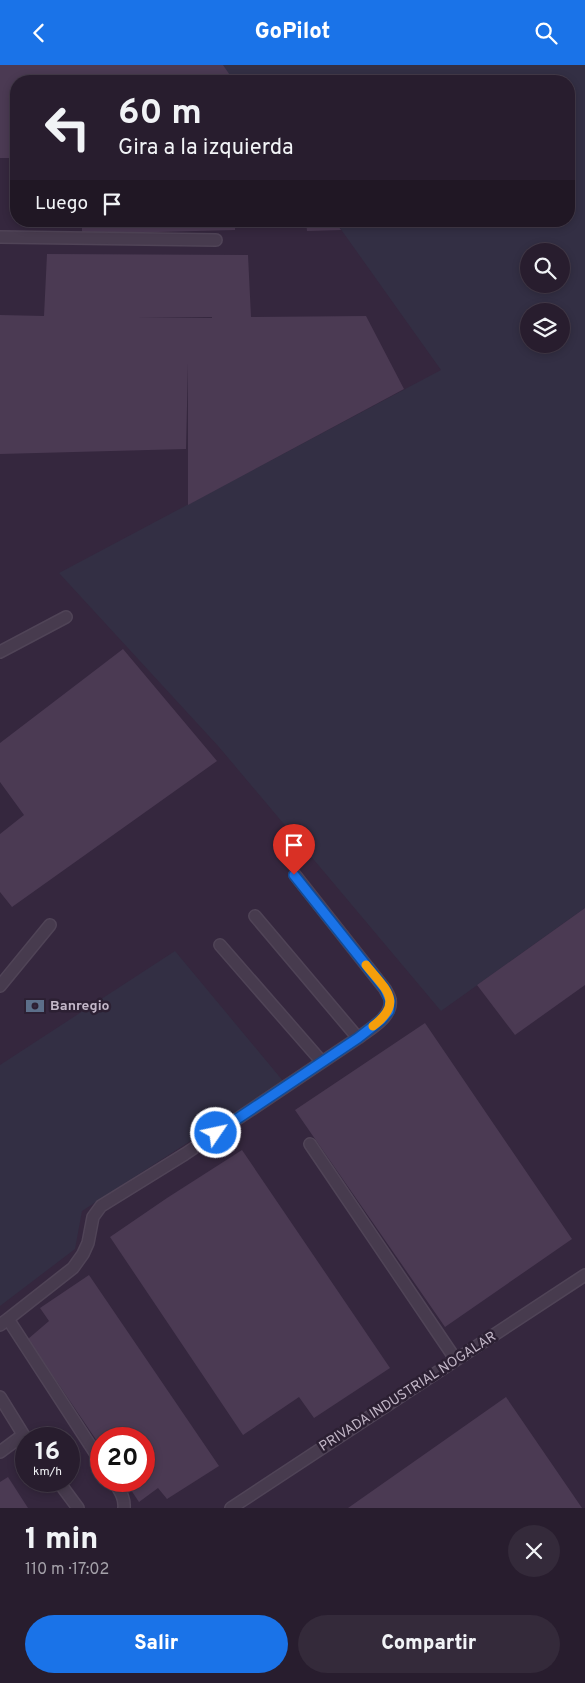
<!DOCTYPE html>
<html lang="es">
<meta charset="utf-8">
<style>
body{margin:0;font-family:Overpass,sans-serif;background:#342a3a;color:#f1f3f6;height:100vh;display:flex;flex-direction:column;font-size:19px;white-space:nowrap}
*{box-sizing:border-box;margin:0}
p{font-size:16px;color:#a5a2aa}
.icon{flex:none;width:28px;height:28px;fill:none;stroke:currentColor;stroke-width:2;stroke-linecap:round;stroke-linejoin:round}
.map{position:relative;height:1443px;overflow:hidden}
.side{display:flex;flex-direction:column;background:#281d2e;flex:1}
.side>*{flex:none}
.hud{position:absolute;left:10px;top:10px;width:565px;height:152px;border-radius:20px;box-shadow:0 2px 8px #0003,0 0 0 1px #443b4a;background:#281d2e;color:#f1f3f6;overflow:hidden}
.controls{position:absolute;left:520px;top:178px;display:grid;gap:10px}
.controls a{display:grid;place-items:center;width:50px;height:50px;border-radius:50%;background:#281d2e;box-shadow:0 2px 8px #0003,0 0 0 1px #443b4a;font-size:25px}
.speed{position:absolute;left:15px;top:1362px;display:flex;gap:10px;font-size:25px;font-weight:700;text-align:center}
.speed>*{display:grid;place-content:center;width:65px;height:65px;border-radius:50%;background:#281d2e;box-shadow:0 2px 8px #0003,0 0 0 1px #443b4a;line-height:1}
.speed small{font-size:12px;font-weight:400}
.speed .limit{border:8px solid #d22;background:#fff;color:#111}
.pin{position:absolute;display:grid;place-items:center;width:42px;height:42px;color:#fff;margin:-51px -21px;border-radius:50% 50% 50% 0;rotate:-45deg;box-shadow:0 0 5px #0007}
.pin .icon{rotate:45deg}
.me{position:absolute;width:55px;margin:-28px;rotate:56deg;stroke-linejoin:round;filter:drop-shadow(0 0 4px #0008)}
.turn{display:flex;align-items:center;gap:18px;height:105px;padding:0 25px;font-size:22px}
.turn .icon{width:65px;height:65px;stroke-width:2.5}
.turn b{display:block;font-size:35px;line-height:42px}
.then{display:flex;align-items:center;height:48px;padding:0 25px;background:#0003;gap:10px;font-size:19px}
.round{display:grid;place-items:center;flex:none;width:52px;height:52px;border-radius:26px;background:#342a3a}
.summary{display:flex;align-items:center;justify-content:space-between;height:85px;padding:0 25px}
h1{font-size:30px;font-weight:800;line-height:38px}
.action{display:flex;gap:10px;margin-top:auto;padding:10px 25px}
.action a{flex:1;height:58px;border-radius:30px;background:#1a73e8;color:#fff;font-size:20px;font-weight:800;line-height:58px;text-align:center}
.action a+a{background:#342a3a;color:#f1f3f6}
header{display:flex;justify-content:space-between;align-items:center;height:65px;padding:0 25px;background:#1a73e8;color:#fff;font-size:22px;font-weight:800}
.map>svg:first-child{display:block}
.green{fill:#332f44;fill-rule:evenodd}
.building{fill:#4b3a53;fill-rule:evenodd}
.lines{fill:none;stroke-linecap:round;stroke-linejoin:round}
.lane-casing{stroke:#504457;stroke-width:14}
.lane{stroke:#473b4e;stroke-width:11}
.route-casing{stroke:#114b97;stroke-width:12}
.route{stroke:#1a73e8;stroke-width:9}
.slow{stroke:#f59e0b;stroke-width:9}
.labels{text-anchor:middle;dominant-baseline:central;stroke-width:5;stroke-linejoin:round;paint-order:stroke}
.poi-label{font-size:14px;font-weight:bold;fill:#c3b7c8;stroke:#2c2033;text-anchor:start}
.street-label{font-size:14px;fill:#c3b7c8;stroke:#2c2033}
</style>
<header><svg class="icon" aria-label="back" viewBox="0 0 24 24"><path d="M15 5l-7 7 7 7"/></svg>GoPilot<svg class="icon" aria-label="search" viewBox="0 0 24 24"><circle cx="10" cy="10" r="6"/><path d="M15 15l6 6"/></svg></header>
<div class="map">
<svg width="585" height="1443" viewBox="0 0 585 1443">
<rect width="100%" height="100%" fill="#35273e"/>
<path class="green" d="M222,0H585V843L441,946L219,682L59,508L441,305L335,156H569V16H234ZM529,186H561V219H529ZM529,246H561V279H529Z
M175,886L283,1016L82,1146L75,1184L0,1241V1000Z"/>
<path class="building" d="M0,0H223L234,16H16V93H0Z
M82,156H235V165L82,169Z
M306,156H335L341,165L307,166Z
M47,189L248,190L251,252L366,251L404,324L188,440V298L186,384L0,389V250L44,251ZM137,252H212V253Z
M123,584L217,696L12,842L0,827V769L24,750L0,717V678Z
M585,843V920L515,970L477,920Z
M425,958L572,1174L445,1262L295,1045Z
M242,1085L390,1303L314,1353L299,1332L243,1370L110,1172L167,1133Z
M89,1210L219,1401L167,1434L158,1423L139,1437L125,1416H144V1374H101V1382L28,1274L49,1256L40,1243Z
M506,1332L582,1443H348Z
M8,1412L28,1443H0V1417Z"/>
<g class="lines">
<g class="lane-casing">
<path id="lane" d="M0,172L216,175
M0,587L66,552
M255,851L358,973
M220,880L322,997
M0,921L50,860
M310,1079L456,1295
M8,1254L73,1203L83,1189L88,1178L93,1152L101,1141L185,1089L358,973C368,965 393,952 390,935C390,932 387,928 385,924L295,810
M0,1260L8,1254L101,1397
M0,1332L26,1374
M0,1387L23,1370
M58,1416L78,1443
M114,1416C119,1425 125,1432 124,1443
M231,1443L585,1210"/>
</g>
<use href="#lane" class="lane"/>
</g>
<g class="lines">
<g class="route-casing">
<path id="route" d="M216,1068L358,973L381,955L389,946L390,936L385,924L294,810"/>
</g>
<use href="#route" class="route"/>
<path class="slow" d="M366,900C385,924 405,937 373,961"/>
</g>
<defs>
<g id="bank-bare" transform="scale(1.5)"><path d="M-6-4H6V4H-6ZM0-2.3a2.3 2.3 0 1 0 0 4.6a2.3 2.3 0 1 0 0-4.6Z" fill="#5c6f8a" stroke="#2c2033" stroke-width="2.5" paint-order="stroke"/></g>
</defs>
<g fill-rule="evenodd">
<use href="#bank-bare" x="35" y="941"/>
</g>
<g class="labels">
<g class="poi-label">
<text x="50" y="941">Banregio</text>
</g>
<g class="street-label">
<text transform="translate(408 1327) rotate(-33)">PRIVADA INDUSTRIAL NOGALAR</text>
</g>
</g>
</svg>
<div class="controls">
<a><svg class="icon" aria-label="search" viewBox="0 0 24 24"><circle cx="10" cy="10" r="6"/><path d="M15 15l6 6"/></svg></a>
<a><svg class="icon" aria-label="layers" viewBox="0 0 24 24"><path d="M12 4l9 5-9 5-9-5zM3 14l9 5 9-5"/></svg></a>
</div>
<div class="speed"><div>16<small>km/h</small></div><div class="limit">20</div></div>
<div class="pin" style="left:294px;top:810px;background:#d93025"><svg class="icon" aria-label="arrive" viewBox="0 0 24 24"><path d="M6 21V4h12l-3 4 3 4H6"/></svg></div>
<svg class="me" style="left:216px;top:1068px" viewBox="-20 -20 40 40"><circle r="17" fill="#1a73e8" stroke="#fff" stroke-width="3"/><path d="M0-11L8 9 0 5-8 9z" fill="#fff"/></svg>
<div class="hud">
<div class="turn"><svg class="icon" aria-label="left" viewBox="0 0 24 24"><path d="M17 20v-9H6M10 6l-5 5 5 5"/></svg><div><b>60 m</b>Gira a la izquierda</div></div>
<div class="then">Luego<svg class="icon" aria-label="arrive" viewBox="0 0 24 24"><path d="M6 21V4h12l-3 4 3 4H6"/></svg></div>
</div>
</div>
<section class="side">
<div class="summary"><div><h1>1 min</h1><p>110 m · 17:02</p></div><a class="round"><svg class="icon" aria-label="close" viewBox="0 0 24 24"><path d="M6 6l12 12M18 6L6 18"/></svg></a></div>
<div class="action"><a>Salir</a><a>Compartir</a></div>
</section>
